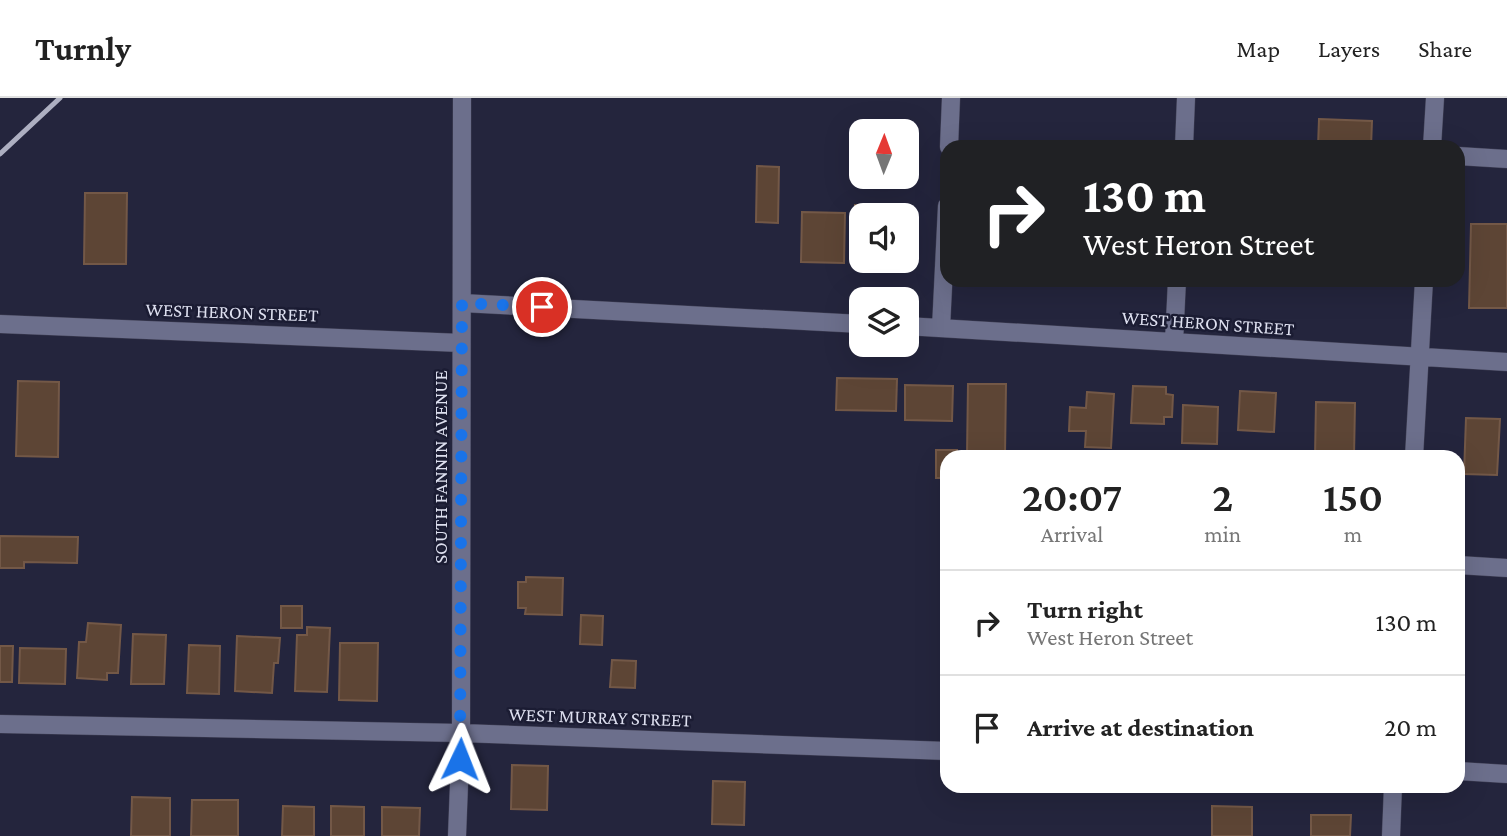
<!DOCTYPE html>
<style>
body{margin:0;font-family:"Crimson Pro",serif;background:#f2f2f2;color:#222;height:100vh;display:flex;flex-direction:column;font-size:26px;white-space:nowrap}
*{box-sizing:border-box;margin:0}
p{font-size:23px;color:#767676}
.icon{flex:none;width:38px;height:38px;fill:none;stroke:currentColor;stroke-width:2;stroke-linecap:round;stroke-linejoin:round}
.map{position:relative;flex:1;overflow:hidden}
.panel{position:absolute;left:940px;top:352px;width:525px;height:343px;display:flex;flex-direction:column;background:#fff;border-radius:21px;box-shadow:0 7px 28px #0002}
.panel>*{flex:none}
.top-card{position:absolute;left:940px;top:42px;width:525px;height:147px;border-radius:21px;box-shadow:0 7px 28px #0002;background:#202124;color:#fff;overflow:hidden}
.needle{width:46px;rotate:1deg}
.tools{position:absolute;left:849px;top:21px;display:grid;gap:14px}
.tools a{display:grid;place-items:center;width:70px;height:70px;border-radius:14px;background:#fff;box-shadow:0 7px 28px #0002;font-size:35px}
.pin{position:absolute;display:grid;place-items:center;width:60px;height:60px;color:#fff;margin:-30px;border:4px solid #fff;border-radius:50%;box-shadow:0 2px 7px #0007}
.me{position:absolute;width:77px;margin:-38px;rotate:2deg;stroke-linejoin:round;filter:drop-shadow(0 0 5px #0008)}
.turn{display:flex;align-items:center;gap:24px;height:147px;padding:0 28px;font-size:32px}
.turn .icon{width:91px;height:91px;stroke-width:2.5}
.turn b{display:block;font-size:49px;line-height:60px}
.eta{display:flex;justify-content:space-evenly;align-items:center;height:119px;text-align:center}
.eta b{font-size:42px;font-weight:600;line-height:49px}
ul{padding:0;list-style:none}
li{display:flex;align-items:center;gap:21px;height:105px;padding:0 28px;border-top:2px solid #e0e0e0}
li div{flex:1}
li b{display:block;font-size:26px}
li em{font-style:normal}
header{display:flex;align-items:center;gap:42px;box-sizing:border-box;height:98px;padding:0 35px;background:#fff;border-bottom:2px solid #e0e0e0}
header strong{font-size:33px}
nav{display:flex;gap:38px;margin-inline-start:auto;font-size:24px}
.map>svg:first-child{display:block}
.building{fill:#5d4535;stroke:#735847;stroke-width:2}
.lines{fill:none;stroke-linecap:round;stroke-linejoin:round}
.minor-casing{stroke:#404055;stroke-width:19}
.minor{stroke:#6c6f8c;stroke-width:18}
.rail{stroke:#adafc1;stroke-width:5}
.route{stroke:#1a73e8;stroke-width:12;stroke-dasharray:0 21.6}
.labels{text-anchor:middle;dominant-baseline:central;stroke-width:5;stroke-linejoin:round;paint-order:stroke}
.street-label{font-size:19px;fill:#dddfef;stroke:#1b1c33}
</style>
<header>
<strong>Turnly</strong>
<nav><a>Map</a><a>Layers</a><a>Share</a></nav>
</header>
<div class="map">
<svg width="1507" height="738" viewBox="0 0 1507 738">
<rect width="100%" height="100%" fill="#24253d"/>
<path class="building" d="M1319,21L1372,23L1371,49H1318Z
M757,68L779,69L778,125L756,124Z
M85,95H127L126,166H84Z
M855,107L891,108V117H861V163H890V166H854Z
M802,114L845,115L844,165L801,164Z
M1471,126H1507V210H1469Z
M1311,182H1364V188L1311,185Z
M837,280L897,281L896,313L836,312Z
M18,283L59,284L58,359L16,358Z
M968,286H1006L1005,357H967Z
M905,287L953,288L952,323L905,322Z
M1133,288L1166,289V296L1173,297L1172,319H1164V326L1131,325Z
M1240,293L1276,295L1274,334L1238,332Z
M1087,294L1114,296L1111,350L1085,349L1086,333H1069L1070,309L1086,310Z
M1316,304L1355,305L1354,359H1315Z
M1183,307L1218,309L1217,346L1182,345Z
M1466,320L1500,321L1497,377L1464,376Z
M936,352H957V359H947V380H936Z
M0,438L78,439L77,465L24,464V470H0Z
M526,479L563,480L562,517L525,516L526,510H518V484H526Z
M281,508H302V530H281Z
M581,517L603,518L602,547L580,546Z
M88,525L121,527L118,575H107V582L77,580L79,544H86Z
M307,529L330,530L327,594L295,593L297,537H307Z
M133,536L166,537L164,586H131Z
M237,538L280,540L278,565H274L272,595L235,593Z
M340,545H378L377,603L339,602Z
M189,547L220,548L219,596L187,595Z
M0,548H13L12,584H0Z
M20,550L66,551L65,586L19,585Z
M612,562L636,563L635,590L610,589Z
M512,667L548,668L547,712L511,711Z
M713,683L745,684L744,727L712,726Z
M132,699L170,700V738H131Z
M192,702H238V738H191Z
M283,708L314,709V738H282Z
M331,708L364,709V738H331Z
M1212,708L1252,709V738H1212Z
M382,709L420,710L419,738H382Z
M1311,717H1351L1350,738H1311Z"/>
<g class="lines">
<g class="minor-casing">
<path id="minor" d="M949,49L951,0
M1184,49L1186,0
M1432,49L1435,0
M1458,58L1507,61
M462,205L861,226
M0,226L461,245
M906,228L1507,264
M941,230L947,108
M1174,244L1177,182
M1414,359L1424,182
M1458,467L1507,470
M0,626L461,635L947,653
M1458,673L1507,676
M457,738L461,635L462,0
M1391,738L1393,688"/>
</g>
<use href="#minor" class="minor"/>
<path class="rail" d="M0,56L60,0"/>
</g>
<g class="lines">
<path class="route" d="M460,661L462,205L542,209"/>
</g>
<g class="labels">
<g class="street-label">
<text transform="translate(232 214) rotate(2)">WEST HERON STREET</text>
<text transform="translate(1208 225) rotate(4)">WEST HERON STREET</text>
<text transform="translate(440 369) rotate(-90)">SOUTH FANNIN AVENUE</text>
<text transform="translate(600 619) rotate(2)">WEST MURRAY STREET</text>
</g>
</g>
</svg>
<div class="tools">
<a><svg class="needle" viewBox="-14 -14 28 28"><path d="M0-13l5 13h-10z" fill="#e53935"/><path d="M0 13l5-13h-10z" fill="#767676"/></svg></a>
<a><svg class="icon" aria-label="sound" viewBox="0 0 24 24"><path d="M4 9h4l5-4v14l-5-4H4zM17 9q2 3 0 6"/></svg></a>
<a><svg class="icon" aria-label="layers" viewBox="0 0 24 24"><path d="M12 4l9 5-9 5-9-5zM3 14l9 5 9-5"/></svg></a>
</div>
<div class="pin" style="left:542px;top:209px;background:#d93025"><svg class="icon" aria-label="arrive" viewBox="0 0 24 24"><path d="M6 21V4h12l-3 4 3 4H6"/></svg></div>
<svg class="me" style="left:460px;top:661px" viewBox="-20 -20 40 40"><path d="M0-17L14 15 0 8-14 15z" fill="#1a73e8" stroke="#fff" stroke-width="4"/></svg>
<div class="top-card">
<div class="turn"><svg class="icon" aria-label="right" viewBox="0 0 24 24"><path d="M7 20v-9h11M14 6l5 5-5 5"/></svg><div><b>130 m</b>West Heron Street</div></div>
</div>
<section class="panel">
<div class="eta">
<div><b>20:07</b><p>Arrival</p></div>
<div><b>2</b><p>min</p></div>
<div><b>150</b><p>m</p></div>
</div>
<ul>
<li><svg class="icon" aria-label="right" viewBox="0 0 24 24"><path d="M7 20v-9h11M14 6l5 5-5 5"/></svg><div><b>Turn right</b><p>West Heron Street</p></div><em>130 m</em></li>
<li><svg class="icon" aria-label="arrive" viewBox="0 0 24 24"><path d="M6 21V4h12l-3 4 3 4H6"/></svg><div><b>Arrive at destination</b></div><em>20 m</em></li>
</ul>
</section>
</div>
